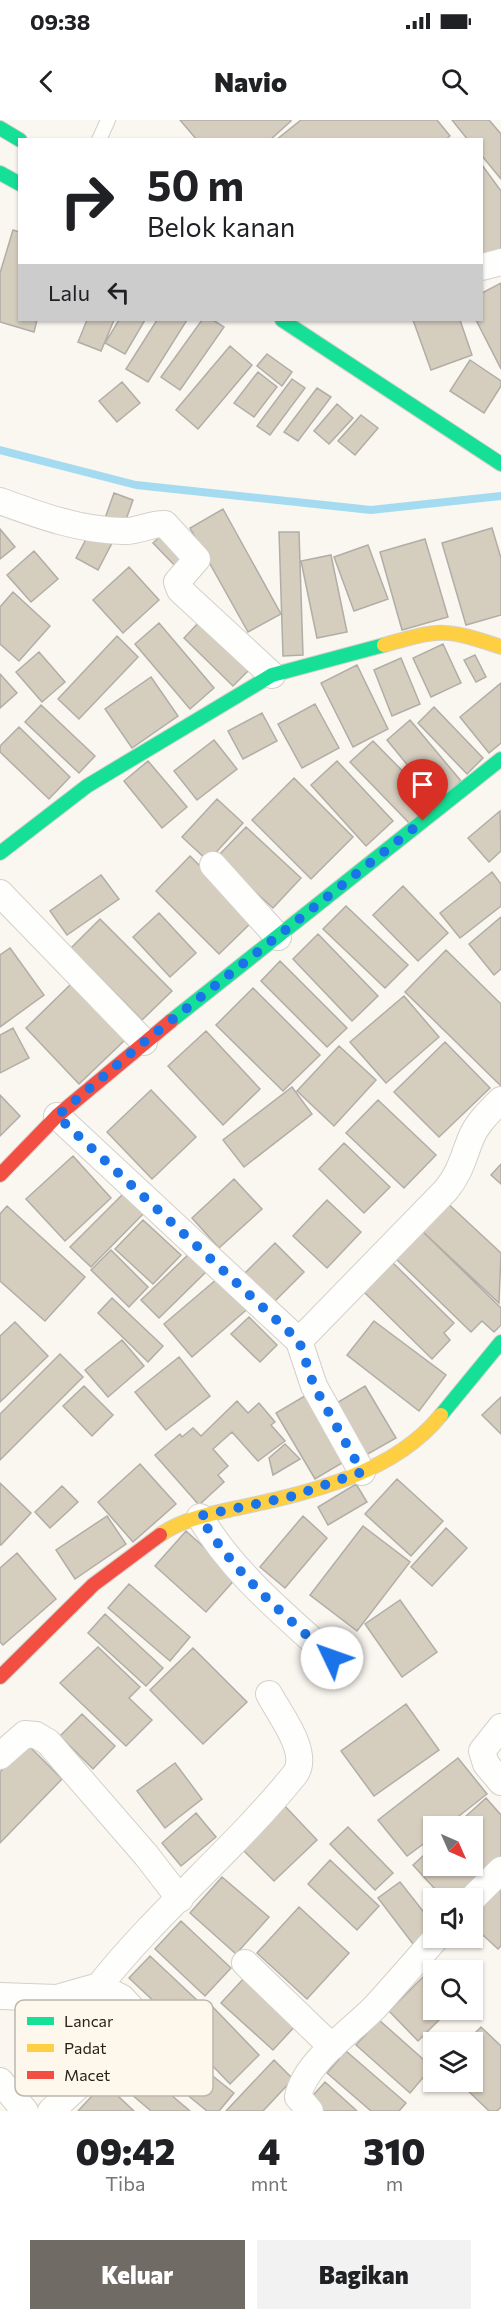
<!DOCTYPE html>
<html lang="id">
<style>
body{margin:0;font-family:Commissioner,sans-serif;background:#f2f2f2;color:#202124;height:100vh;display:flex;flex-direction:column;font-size:22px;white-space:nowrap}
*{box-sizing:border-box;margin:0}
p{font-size:20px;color:#757577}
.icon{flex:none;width:33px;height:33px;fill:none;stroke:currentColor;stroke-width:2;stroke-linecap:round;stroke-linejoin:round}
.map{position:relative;height:1991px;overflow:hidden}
.panel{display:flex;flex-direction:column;background:#fff;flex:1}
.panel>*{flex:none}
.guide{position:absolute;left:18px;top:18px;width:465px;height:183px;border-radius:0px;box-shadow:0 2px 4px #0004;background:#fff;color:#202124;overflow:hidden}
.needle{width:39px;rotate:135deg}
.tools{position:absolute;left:423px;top:1696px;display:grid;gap:12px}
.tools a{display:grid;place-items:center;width:60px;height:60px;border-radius:0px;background:#fff;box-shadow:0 2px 4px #0004;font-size:30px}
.pin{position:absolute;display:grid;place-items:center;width:51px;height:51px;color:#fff;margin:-62px -26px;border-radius:50% 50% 50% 0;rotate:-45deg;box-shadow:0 0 6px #0007}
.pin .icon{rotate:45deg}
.me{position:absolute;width:66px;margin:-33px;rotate:312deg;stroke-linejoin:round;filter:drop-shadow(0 0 4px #0008)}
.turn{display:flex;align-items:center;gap:21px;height:126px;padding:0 30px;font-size:27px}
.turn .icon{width:78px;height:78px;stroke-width:2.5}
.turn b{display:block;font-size:42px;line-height:51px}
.then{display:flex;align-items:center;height:57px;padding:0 30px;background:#0003;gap:12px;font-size:22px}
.eta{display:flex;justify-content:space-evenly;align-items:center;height:102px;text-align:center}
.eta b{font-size:36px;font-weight:800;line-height:42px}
.primary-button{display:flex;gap:12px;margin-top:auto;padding:12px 30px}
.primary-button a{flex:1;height:69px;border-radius:0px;background:#706c65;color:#fff;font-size:24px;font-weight:800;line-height:69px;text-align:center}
.primary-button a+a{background:#f2f2f2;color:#202124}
.status{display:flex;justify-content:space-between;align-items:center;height:42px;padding:0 30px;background:#fff;direction:ltr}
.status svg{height:16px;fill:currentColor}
header{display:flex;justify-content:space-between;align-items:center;height:78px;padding:0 30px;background:#fff;font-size:27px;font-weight:800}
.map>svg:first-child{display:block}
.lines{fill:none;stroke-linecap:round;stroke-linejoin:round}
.stream{stroke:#a5dbf1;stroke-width:8}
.building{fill:#d5cdbe;stroke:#b1ada7;stroke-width:1.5}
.lane-casing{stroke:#d4d0ca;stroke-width:16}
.street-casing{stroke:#d4d0ca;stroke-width:28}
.fast-casing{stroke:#d4d0ca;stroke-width:16}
.slow-casing{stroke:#d4d0ca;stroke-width:16}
.jam-casing{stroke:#d4d0ca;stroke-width:16}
.lane{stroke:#fefefd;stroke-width:14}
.street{stroke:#fefefd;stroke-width:26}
.fast{stroke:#16e098;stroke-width:14}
.slow{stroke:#ffcf43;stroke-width:14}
.jam{stroke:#f24e42;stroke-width:14}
.route{stroke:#1a73e8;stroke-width:10;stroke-dasharray:0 18}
.key{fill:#fef7ec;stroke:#bdb7ad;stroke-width:1.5}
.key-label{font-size:16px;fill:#26221a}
</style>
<div class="status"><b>09:38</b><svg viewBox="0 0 49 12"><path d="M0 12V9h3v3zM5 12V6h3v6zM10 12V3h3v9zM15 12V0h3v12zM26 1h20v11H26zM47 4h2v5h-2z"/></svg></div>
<header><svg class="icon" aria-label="back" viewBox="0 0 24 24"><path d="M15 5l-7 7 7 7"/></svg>Navio<svg class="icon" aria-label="search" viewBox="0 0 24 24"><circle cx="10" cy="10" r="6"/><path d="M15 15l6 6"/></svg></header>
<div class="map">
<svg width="501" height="1991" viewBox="0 0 501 1991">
<rect width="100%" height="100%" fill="#faf6f0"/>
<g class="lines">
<path class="stream" d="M0,330L136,365L371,390L501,376"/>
</g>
<path class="building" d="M180,0H291V1L270,20H197Z
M301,0H437L450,16L445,20H276Z
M452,0H489L501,14V59L482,36V20H468Z
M482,45L501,71V129L482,144Z
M13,110L20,112V200H37L34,212L0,202V153Z
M501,163V249L476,200H482V173Z
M87,200H114L101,231L78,222Z
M119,200H145L125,234L105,223Z
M157,200H187L148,262L126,249Z
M202,200H213L224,207L180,270L161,257Z
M413,200H460L472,235L431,250Z
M230,226L252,245L198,309L176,290Z
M267,234L292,252L282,266L257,246Z
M470,240L501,261V266L484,293L450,271Z
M258,252L277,267L254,297L234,283Z
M292,259L305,268L270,315L257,306Z
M122,262L140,283L117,302L99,281Z
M317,268L331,277L298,321L284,312Z
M337,284L353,298L329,324L314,311Z
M361,295L378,308L355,335L338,321Z
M114,373L133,380L123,408L104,401Z
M223,389L281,494L248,512L190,408Z
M492,408L501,438V495L466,505L442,423Z
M0,409L15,427L0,439Z
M167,410L194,439L181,452L153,423Z
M90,412L112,423L98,450L76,438Z
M279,412H299L303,535L283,536Z
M425,419L448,497L402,510L380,432Z
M368,425L388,479L354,491L334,437Z
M34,431L58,459L31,482L7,455Z
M331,435L347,512L317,518L301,441Z
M129,447L159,480L123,513L93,480Z
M13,472L50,506L19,541L0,524V487Z
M202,499L251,548L233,566L184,518Z
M159,503L214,568L190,589L135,524Z
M117,516L138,537L79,599L58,579Z
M443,524L461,563L431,577L413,538Z
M39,532L65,562L42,582L16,552Z
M475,535L486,557L476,562L464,540Z
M401,538L420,584L392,596L374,550Z
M357,545L388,609L353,627L321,563Z
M0,554L17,573L0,588Z
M151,557L178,596L132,628L105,589Z
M501,563V623L489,633L460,597Z
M315,584L339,628L302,648L278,604Z
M41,585L95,636L79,653L25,602Z
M434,587L483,638L467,654L418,603Z
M262,593L277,621L243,639L228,611Z
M410,600L461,661L437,681L387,620Z
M19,607L70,657L49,679L0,632V626Z
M214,620L237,649L197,680L174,651Z
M373,621L433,682L410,704L350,642Z
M148,641L187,687L162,708L124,661Z
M337,641L393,701L366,726L311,665Z
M294,658L353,717L311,759L252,700Z
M217,679L243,703L208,741L182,717Z
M500,691L501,731L489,742L468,718Z
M246,707L301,758L273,788L217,737Z
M190,736L254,800L219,834L156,771Z
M492,752L501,764V786L460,818L440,793Z
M101,755L119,779L67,815L50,791Z
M403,766L448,813L418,841L373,795Z
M346,786L408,845L385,868L323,809Z
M159,793L196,833L170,857L133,817Z
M501,797V849L494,855L469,824Z
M100,799L172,871L142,900L71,828Z
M318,814L378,876L352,901L293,839Z
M10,828L44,875L0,907V835Z
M446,830L501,884V966L405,872Z
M280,841L347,908L327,927L261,861Z
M71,864L125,920L79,964L26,908Z
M253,868L320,935L283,971L216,905Z
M404,876L439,917L386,963L350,922Z
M13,908L29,938L0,953V915Z
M206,911L260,969L223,1005L168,946Z
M445,922L490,968L439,1017L394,972Z
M339,926L376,960L334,1006L297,971Z
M292,967L312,994L244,1047L223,1020Z
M151,970L196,1017L152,1059L107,1012Z
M0,975L20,996L0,1016Z
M378,980L436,1035L404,1068L346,1013Z
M344,1023L390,1067L364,1093L319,1049Z
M73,1036L111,1078L65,1121L26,1079Z
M501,1044V1064L491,1055Z
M234,1059L262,1089L219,1128L192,1098Z
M125,1072L145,1092L91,1147L70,1127Z
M327,1080L361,1112L327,1148L293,1116Z
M444,1080L501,1133L499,1183L419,1108Z
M7,1086L85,1157L45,1201L0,1161V1094Z
M143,1100L181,1135L153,1164L115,1129Z
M419,1108L501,1188V1205L494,1212L482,1201L471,1212L396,1139Z
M275,1123L304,1152L271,1185L242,1156Z
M111,1130L148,1167L129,1187L91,1150Z
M192,1131L209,1149L159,1198L141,1180Z
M391,1141L454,1203L444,1213L450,1220L432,1239L363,1171Z
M224,1153L252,1185L192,1237L164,1204Z
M112,1178L163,1226L148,1242L98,1193Z
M249,1197L277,1225L260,1242L231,1214Z
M374,1201L446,1255L419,1291L347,1235Z
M15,1202L48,1236L0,1282V1216Z
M122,1220L144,1246L108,1277L85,1250Z
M60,1234L83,1257L0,1340V1294Z
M179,1237L210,1276L166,1310L135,1272Z
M84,1266L113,1295L92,1316L63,1286Z
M365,1266L396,1318L366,1335L335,1284Z
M308,1274L347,1340L315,1359L276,1293Z
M501,1277V1314L482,1295Z
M237,1281L248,1293L259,1283L275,1302L271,1305L285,1321L258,1341L232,1312L213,1329L228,1346L218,1355L224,1362L199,1385L155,1335L180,1314L182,1317L193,1308L201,1316Z
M285,1324L300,1339L273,1355L269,1338Z
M140,1344L176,1384L133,1422L98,1382Z
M397,1359L443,1401L411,1436L365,1394Z
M0,1363L31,1393L1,1425H0Z
M356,1364L367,1382L328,1405L318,1387Z
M62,1366L78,1382L50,1408L35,1392Z
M107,1396L126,1424L75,1459L56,1430Z
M303,1396L327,1418L285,1468L260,1447Z
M363,1406L410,1442L357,1511L310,1475Z
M446,1408L467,1428L432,1466L411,1447Z
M186,1411L237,1457L206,1492L155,1446Z
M17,1433L56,1479L3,1525L0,1522V1448Z
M129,1464L190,1517L170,1541L108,1488Z
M400,1480L437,1532L402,1557L365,1504Z
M105,1494L163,1548L146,1566L88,1513Z
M98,1527L140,1567L129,1578L152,1600L126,1626L60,1563Z
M193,1528L247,1582L203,1624L150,1570Z
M406,1584L439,1630L374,1676L341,1631Z
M82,1594L115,1626L93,1649L60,1616Z
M27,1624L62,1659L0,1723V1652Z
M458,1638L487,1674L445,1707H434V1716L407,1736L378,1700Z
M175,1643L202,1679L165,1708L137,1671Z
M486,1678L501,1695V1745L463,1779H444L413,1745L434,1726V1746H472V1707H454Z
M282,1683L317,1720L274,1761L238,1725Z
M196,1693L216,1717L181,1746L162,1723Z
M348,1707L393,1753L375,1770L330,1724Z
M330,1740L379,1786L357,1810L308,1764Z
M222,1757L269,1797L236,1834L190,1793Z
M400,1762L434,1805V1814L416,1828L378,1778Z
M501,1763V1826L498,1829L472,1805V1793Z
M299,1787L349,1833L307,1879L257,1833Z
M181,1801L231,1848L205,1876L155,1829Z
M150,1836L199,1882L178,1904L129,1858Z
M432,1848L435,1851L434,1890H449L418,1921L389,1891Z
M245,1857L297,1904L273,1930L221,1883Z
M209,1883L259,1935L230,1964L180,1912Z
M379,1900L432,1947L410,1973L356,1925Z
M144,1901L234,1973L219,1991H207L125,1924Z
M481,1907L501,1926V1987L497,1991H489L459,1962H472V1923H465Z
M119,1931L190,1991H151L103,1950Z
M346,1931L406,1983L399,1991H371L327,1953Z
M274,1940L293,1959L263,1991H226Z
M325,1962L357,1991H319L308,1981Z
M104,1963L134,1991H78Z"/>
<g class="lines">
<g class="lane-casing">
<path id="lane" d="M99,20L108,0"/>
</g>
<g class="street-casing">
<path id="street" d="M482,147L501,142
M0,381C41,396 79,410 123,411C138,412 151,403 165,404L197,439L177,462L180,470L272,555
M213,745L278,817
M0,773L144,922
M57,996L299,1221L314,1266L362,1352
M299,1221L446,1070C460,1053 463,1038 471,1018C477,1003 490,991 501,980
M200,1397C232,1452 285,1495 332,1538
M501,1607L482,1631L486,1644L501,1662
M0,1636L25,1614L36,1615L48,1622L146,1735L180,1779
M472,1779L501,1750
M245,1843L332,1927
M99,1866C159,1790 235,1729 296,1653C309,1631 280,1595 269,1574
M0,1876L57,1878L99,1866L122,1878L136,1893C141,1912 67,1976 51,1991
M0,1961L25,1991
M310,1991L298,1977C304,1943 352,1911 375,1887C396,1864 416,1841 436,1818"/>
</g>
<g class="fast-casing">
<path id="fast" d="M0,8L20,20
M0,53L20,64
M282,200L501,344
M0,733L87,666L272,555L384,525
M171,901L501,639
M441,1295L501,1222"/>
</g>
<g class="slow-casing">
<path id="slow" d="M384,525C440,509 446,508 501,527
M160,1415C183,1398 216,1393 242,1387C312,1372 394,1353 441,1295"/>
</g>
<g class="jam-casing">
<path id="jam" d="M0,1055L57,996L171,901
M0,1557L93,1465L160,1415"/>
</g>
<use href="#lane" class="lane"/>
<use href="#street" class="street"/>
<use href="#fast" class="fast"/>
<use href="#slow" class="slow"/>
<use href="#jam" class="jam"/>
</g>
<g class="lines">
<path class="route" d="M332,1538C285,1495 232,1452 200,1396L293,1376L362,1352L314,1266L299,1221L57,996L144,922L423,701"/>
</g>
<rect x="15" y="1880" width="198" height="96" rx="9" class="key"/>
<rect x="27" y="1897" width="27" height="8" fill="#16e098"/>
<rect x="27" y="1924" width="27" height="8" fill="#ffcf43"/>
<rect x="27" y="1951" width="27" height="8" fill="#f24e42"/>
<g class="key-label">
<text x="64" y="1907">Lancar</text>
<text x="64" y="1934">Padat</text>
<text x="64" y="1961">Macet</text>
</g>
</svg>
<div class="tools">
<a><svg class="needle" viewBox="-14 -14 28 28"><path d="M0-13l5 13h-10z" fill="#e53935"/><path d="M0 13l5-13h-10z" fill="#757577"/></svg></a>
<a><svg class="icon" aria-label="sound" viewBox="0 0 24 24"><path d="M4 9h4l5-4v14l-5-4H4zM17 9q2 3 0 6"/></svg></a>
<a><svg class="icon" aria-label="search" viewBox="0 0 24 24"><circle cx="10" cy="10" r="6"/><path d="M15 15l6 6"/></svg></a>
<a><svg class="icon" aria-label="layers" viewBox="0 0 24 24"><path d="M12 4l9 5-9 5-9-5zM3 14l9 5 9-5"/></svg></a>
</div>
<div class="pin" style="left:423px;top:701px;background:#d93025"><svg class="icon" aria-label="arrive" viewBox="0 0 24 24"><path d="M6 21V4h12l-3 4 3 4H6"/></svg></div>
<svg class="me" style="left:332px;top:1538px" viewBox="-20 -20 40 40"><circle r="19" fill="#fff"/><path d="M0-13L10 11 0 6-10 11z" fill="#1a73e8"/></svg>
<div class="guide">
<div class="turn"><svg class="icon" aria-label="right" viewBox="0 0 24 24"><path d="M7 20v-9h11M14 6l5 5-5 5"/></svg><div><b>50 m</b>Belok kanan</div></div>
<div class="then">Lalu<svg class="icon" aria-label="left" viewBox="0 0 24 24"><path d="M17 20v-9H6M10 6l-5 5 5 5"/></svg></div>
</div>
</div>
<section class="panel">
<div class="eta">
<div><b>09:42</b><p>Tiba</p></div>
<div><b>4</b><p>mnt</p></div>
<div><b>310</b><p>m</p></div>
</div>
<div class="primary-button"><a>Keluar</a><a>Bagikan</a></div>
</section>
